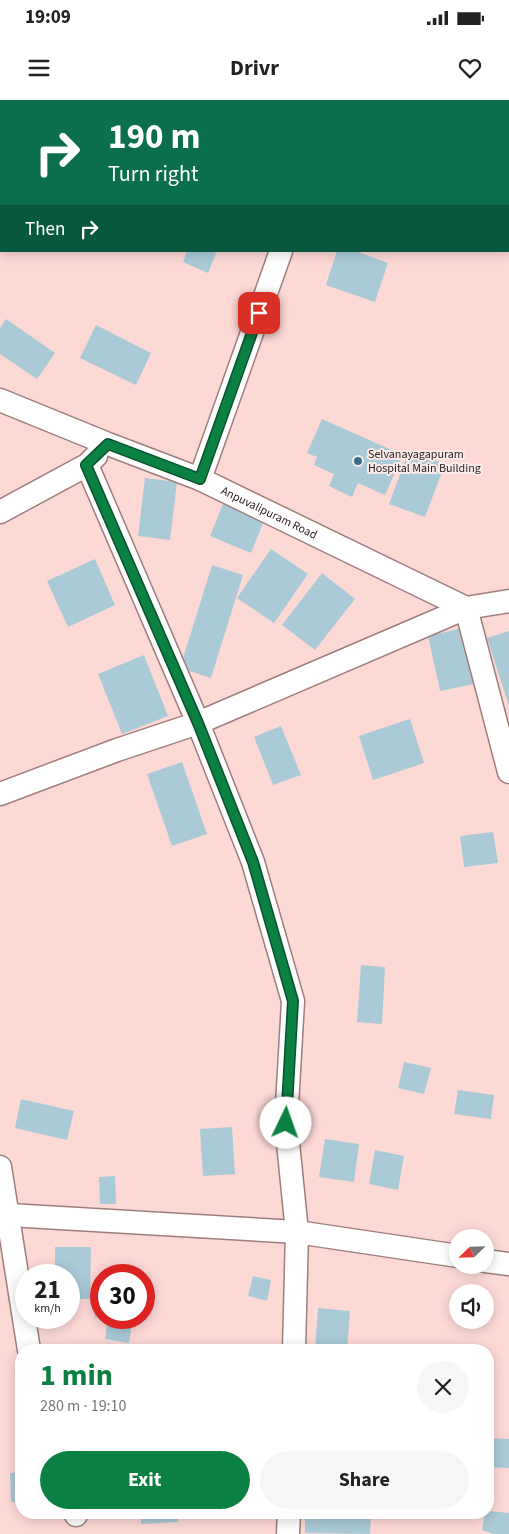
<!DOCTYPE html>
<meta charset="utf-8">
<style>
body{margin:0;font-family:"Source Sans 3",sans-serif;background:#f6f6f6;color:#222;height:100vh;display:flex;flex-direction:column;font-size:19px;white-space:nowrap}
*{box-sizing:border-box;margin:0}
p{font-size:16px;color:#767676}
.icon{flex:none;width:28px;height:28px;fill:none;stroke:currentColor;stroke-width:2;stroke-linecap:round;stroke-linejoin:round}
.map{position:relative;flex:1;overflow:hidden}
.drawer{position:absolute;left:15px;top:1244px;width:479px;height:175px;display:flex;flex-direction:column;background:#fff;border-radius:20px;box-shadow:0 2px 12px #0003}
.drawer>*{flex:none}
.top-card{position:absolute;left:0px;top:0px;width:510px;height:152px;box-shadow:0 2px 12px #0003;background:#0b6e4f;color:#fff;overflow:hidden}
.needle{width:32px;rotate:247deg}
.controls{position:absolute;left:449px;top:1129px;display:grid;gap:10px}
.controls a{display:grid;place-items:center;width:45px;height:45px;border-radius:50%;background:#fff;box-shadow:0 2px 12px #0003;font-size:25px}
.speed{position:absolute;left:15px;top:1164px;display:flex;gap:10px;font-size:25px;font-weight:700;text-align:center}
.speed>*{display:grid;place-content:center;width:65px;height:65px;border-radius:50%;background:#fff;box-shadow:0 2px 12px #0003;line-height:1}
.speed small{font-size:12px;font-weight:400}
.speed .limit{border:8px solid #d22;background:#fff;color:#111}
.pin{position:absolute;display:grid;place-items:center;width:42px;height:42px;color:#fff;margin:-21px;border-radius:10px;box-shadow:0 2px 8px #0006}
.me{position:absolute;width:55px;margin:-28px;rotate:3deg;stroke-linejoin:round;filter:drop-shadow(0 0 4px #0008)}
.turn{display:flex;align-items:center;gap:18px;height:105px;padding:0 25px;font-size:22px}
.turn .icon{width:65px;height:65px;stroke-width:2.5}
.turn b{display:block;font-size:35px;line-height:42px}
.then{display:flex;align-items:center;height:48px;padding:0 25px;background:#0003;gap:10px;font-size:19px}
.round{display:grid;place-items:center;flex:none;width:52px;height:52px;border-radius:26px;background:#f6f6f6}
.headline{display:flex;align-items:center;justify-content:space-between;height:85px;padding:0 25px}
h1{font-size:30px;font-weight:700;line-height:38px;color:#0b8043}
.primary-button{display:flex;gap:10px;margin-top:auto;padding:10px 25px}
.primary-button a{flex:1;height:58px;border-radius:30px;background:#0b8043;color:#fff;font-size:20px;font-weight:700;line-height:58px;text-align:center}
.primary-button a+a{background:#f6f6f6;color:#222}
.status{display:flex;justify-content:space-between;align-items:center;height:35px;padding:0 25px;background:#fff;direction:ltr}
.status svg{height:14px;fill:currentColor}
header{display:flex;justify-content:space-between;align-items:center;height:65px;padding:0 25px;background:#fff;font-size:22px;font-weight:700}
.map>svg:first-child{display:block}
.building{fill:#aacad8}
.lines{fill:none;stroke-linecap:round;stroke-linejoin:round}
.minor-casing{stroke:#9e7e7c;stroke-width:25}
.minor{stroke:#fff;stroke-width:22}
.route-casing{stroke:#07532c;stroke-width:12}
.route{stroke:#0b8043;stroke-width:9}
.poi-dot{fill:#347087;stroke:#fbeceb;stroke-width:2}
.labels{text-anchor:middle;dominant-baseline:central;stroke-width:4;stroke-linejoin:round;paint-order:stroke}
.poi-label{font-size:12px;fill:#2e2120;stroke:#fbeceb;text-anchor:start}
.street-label{font-size:12px;fill:#2e2120;stroke:#fbeceb}
</style>
<div class="status"><b>19:09</b><svg viewBox="0 0 49 12"><path d="M0 12V9h3v3zM5 12V6h3v6zM10 12V3h3v9zM15 12V0h3v12zM26 1h20v11H26zM47 4h2v5h-2z"/></svg></div>
<header><svg class="icon" aria-label="menu" viewBox="0 0 24 24"><path d="M4 6h16M4 12h16M4 18h16"/></svg>Drivr<svg class="icon" aria-label="heart" viewBox="0 0 24 24"><path d="M12 20l-8-8c-3-5 5-10 8-4 3-6 11-1 8 4z"/></svg></header>
<div class="map">
<svg width="509" height="1434" viewBox="0 0 509 1434">
<rect width="100%" height="100%" fill="#fdd9d6"/>
<path class="building" d="M187,151H217L208,173L183,162Z
M337,151H355L388,163L375,202L326,185Z
M6,219L55,253L37,279L0,254V228Z
M96,225L151,253L136,285L80,258Z
M322,319L403,355L385,395L358,383L352,397L329,386L334,374L314,365L317,357L307,353Z
M409,350L445,364L425,417L389,404Z
M145,378L177,382L170,440L138,436Z
M225,399L266,416L251,453L210,436Z
M271,449L308,474L274,523L237,498Z
M95,459L115,505L68,527L47,481Z
M212,465L243,475L211,578L180,568Z
M322,473L355,499L315,550L282,525Z
M467,527L479,583L440,591L428,536Z
M509,531V606L487,538Z
M144,555L168,616L122,634L98,574Z
M410,619L424,663L373,680L359,636Z
M281,626L301,675L273,685L254,637Z
M182,662L207,734L172,746L147,674Z
M493,732L498,763L464,767L460,736Z
M361,865L385,867L382,924L357,922Z
M404,962L431,968L424,994L398,988Z
M458,990L494,995L491,1019L454,1014Z
M21,999L74,1011L67,1040L15,1028Z
M232,1027L235,1074L203,1076L200,1029Z
M325,1039L359,1044L354,1082L319,1077Z
M375,1050L404,1056L398,1090L369,1084Z
M115,1076L116,1104H100L99,1077Z
M55,1147H91L90,1199H69V1175H55Z
M253,1176L271,1180L267,1201L248,1196Z
M97,1201L101,1202V1218L95,1217Z
M318,1208L350,1211L347,1250H315Z
M108,1218H133L129,1243L105,1239Z
M488,1338L509,1339V1368L488,1367Z
M21,1372V1402H11L10,1373Z
M488,1411L509,1413V1434H494L482,1430L485,1412Z
M141,1412H178V1422L141,1424Z
M305,1412H371L370,1434L305,1433Z"/>
<g class="lines">
<g class="minor-casing">
<g id="minor">
<path d="M63,0L64,1"/>
<path d="M318,1L319,0"/>
<path id="s1" d="M0,300L108,344L200,379L466,508L509,501"/>
<path d="M87,365L198,623L253,762L293,901L286,1023L297,1132L294,1250"/>
<path d="M200,379L281,151"/>
<path d="M0,412L87,365L96,356"/>
<path d="M0,694L117,650L198,623L466,508L509,672"/>
<path d="M0,1067L29,1250"/>
<path d="M0,1116L9,1115L297,1132L458,1156"/>
<path d="M485,1161L509,1164"/>
<path d="M76,1412V1415"/>
<path d="M288,1434L289,1412"/>
</g>
</g>
<use href="#minor" class="minor"/>
</g>
<g class="lines">
<g class="route-casing">
<path id="route" d="M259,213L200,379L108,344L86,365L198,623L253,762L293,901L286,1023"/>
</g>
<use href="#route" class="route"/>
</g>
<circle class="poi-dot" cx="358" cy="361" r="5"/>
<g class="labels">
<g class="poi-label">
<text x="368" y="354">Selvanayagapuram<tspan x="368" dy="14">Hospital Main Building</tspan></text>
</g>
<g class="street-label">
<text stroke="none"><textPath href="#s1" startOffset="292">Anpuvalipuram Road</textPath></text>
</g>
</g>
</svg>
<div class="controls">
<a><svg class="needle" viewBox="-14 -14 28 28"><path d="M0-13l5 13h-10z" fill="#e53935"/><path d="M0 13l5-13h-10z" fill="#767676"/></svg></a>
<a><svg class="icon" aria-label="sound" viewBox="0 0 24 24"><path d="M4 9h4l5-4v14l-5-4H4zM17 9q2 3 0 6"/></svg></a>
</div>
<div class="speed"><div>21<small>km/h</small></div><div class="limit">30</div></div>
<div class="pin" style="left:259px;top:213px;background:#d93025"><svg class="icon" aria-label="arrive" viewBox="0 0 24 24"><path d="M6 21V4h12l-3 4 3 4H6"/></svg></div>
<svg class="me" style="left:286px;top:1023px" viewBox="-20 -20 40 40"><circle r="19" fill="#fff"/><path d="M0-13L10 11 0 6-10 11z" fill="#0b8043"/></svg>
<div class="top-card">
<div class="turn"><svg class="icon" aria-label="right" viewBox="0 0 24 24"><path d="M7 20v-9h11M14 6l5 5-5 5"/></svg><div><b>190 m</b>Turn right</div></div>
<div class="then">Then<svg class="icon" aria-label="right" viewBox="0 0 24 24"><path d="M7 20v-9h11M14 6l5 5-5 5"/></svg></div>
</div>
<section class="drawer">
<div class="headline"><div><h1>1 min</h1><p>280 m · 19:10</p></div><a class="round"><svg class="icon" aria-label="close" viewBox="0 0 24 24"><path d="M6 6l12 12M18 6L6 18"/></svg></a></div>
<div class="primary-button"><a>Exit</a><a>Share</a></div>
</section>
</div>
